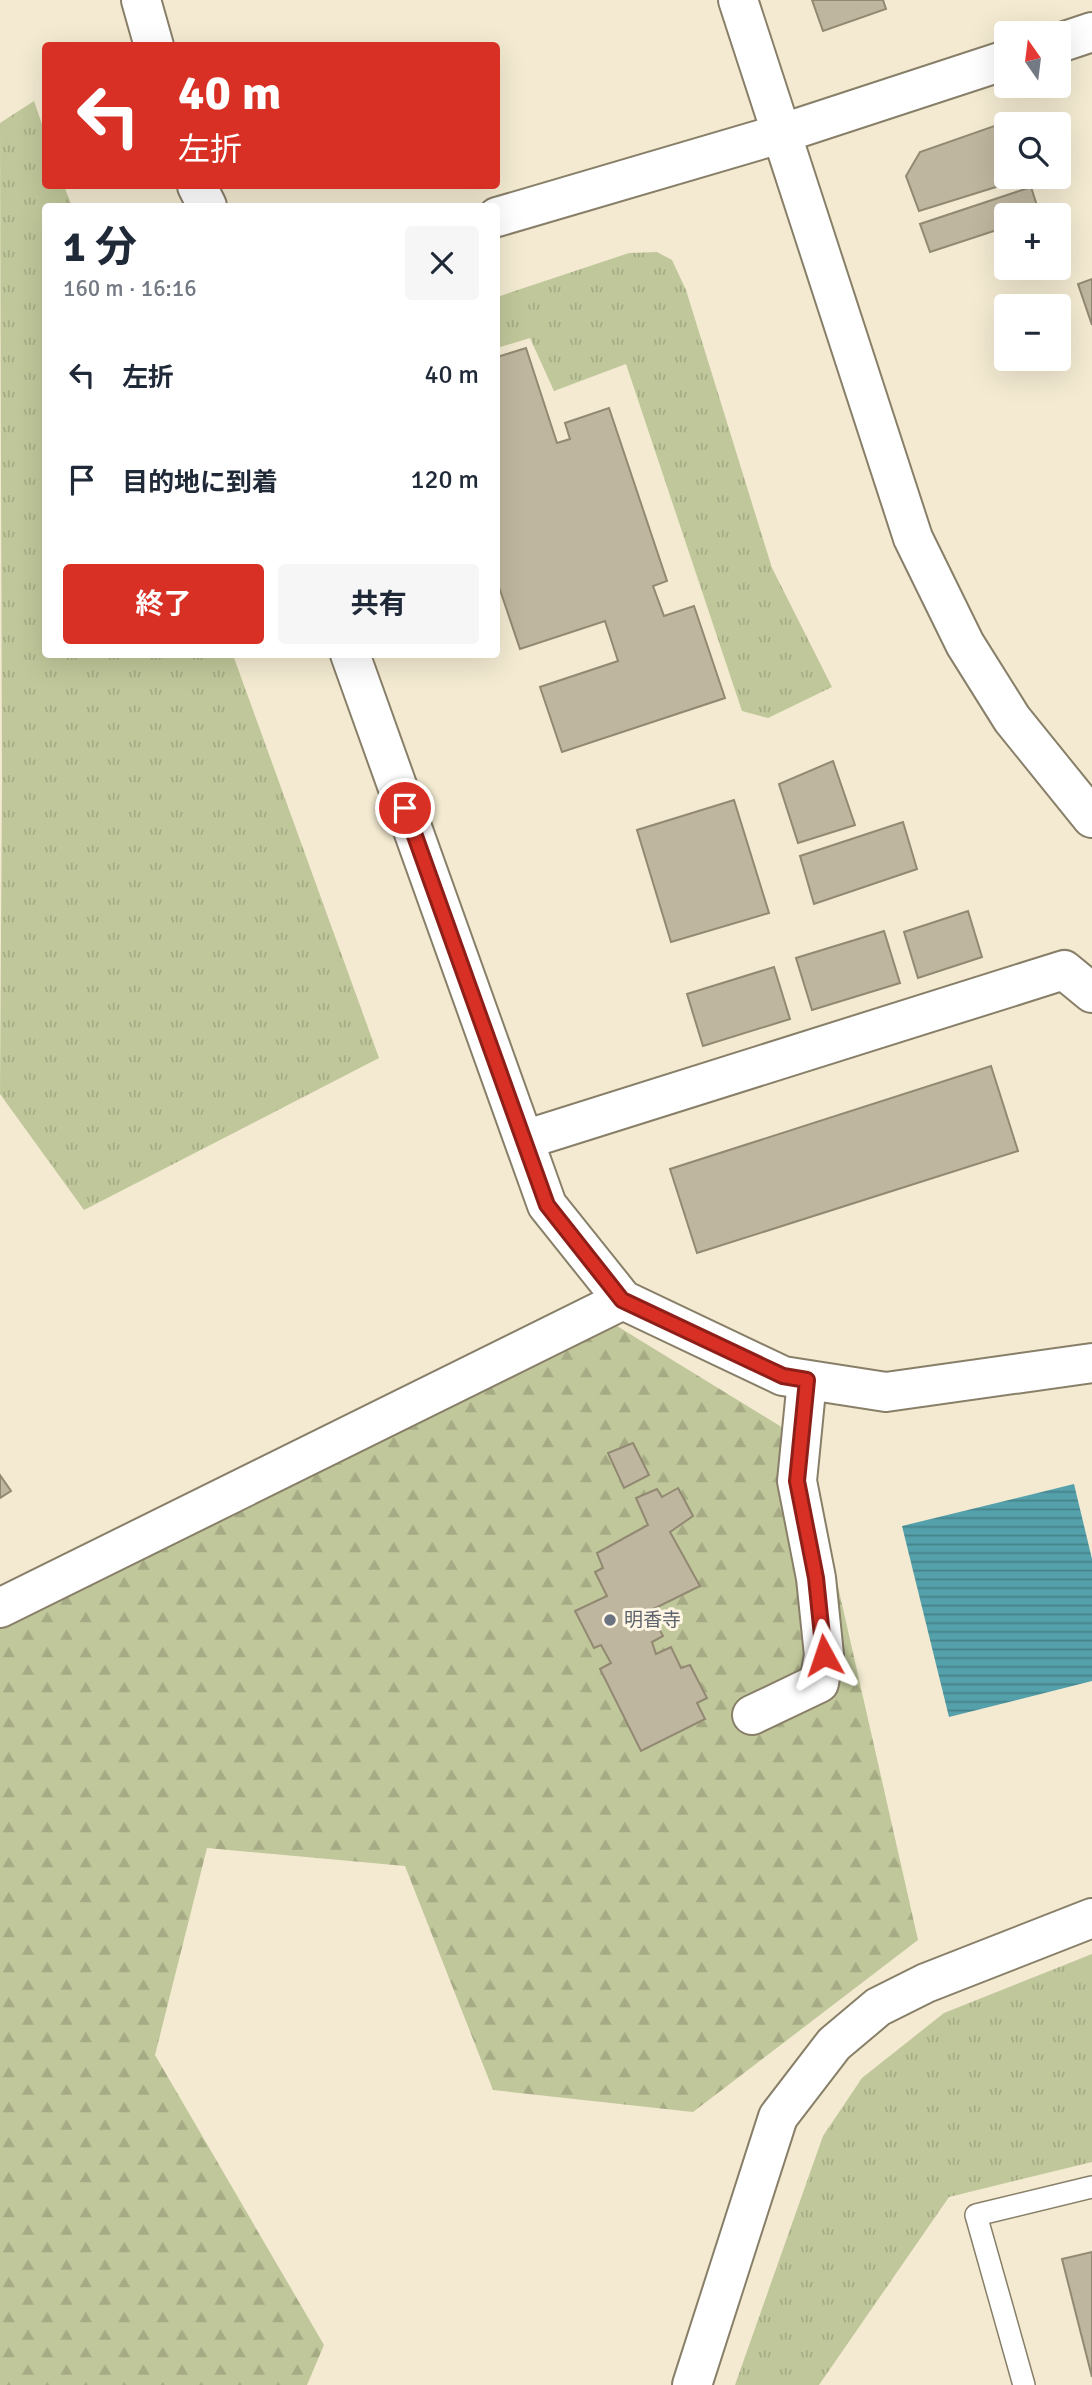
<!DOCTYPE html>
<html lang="ja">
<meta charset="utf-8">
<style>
body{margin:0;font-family:Signika,"Noto Sans JP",sans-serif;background:#f6f6f7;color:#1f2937;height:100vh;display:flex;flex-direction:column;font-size:26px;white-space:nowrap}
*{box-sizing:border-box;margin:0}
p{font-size:23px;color:#747a83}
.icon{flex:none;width:38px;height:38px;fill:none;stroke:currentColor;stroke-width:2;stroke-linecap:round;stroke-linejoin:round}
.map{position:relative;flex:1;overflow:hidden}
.details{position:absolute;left:42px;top:203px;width:458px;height:455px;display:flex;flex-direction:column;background:#fff;border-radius:7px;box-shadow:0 7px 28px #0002}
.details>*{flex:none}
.guide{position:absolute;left:42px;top:42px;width:458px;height:147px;border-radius:7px;box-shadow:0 7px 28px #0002;background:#d93025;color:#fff;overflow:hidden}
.needle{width:46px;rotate:346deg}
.buttons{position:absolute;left:994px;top:21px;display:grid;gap:14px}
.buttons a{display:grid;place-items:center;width:77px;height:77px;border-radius:7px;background:#fff;box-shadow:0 7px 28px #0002;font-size:35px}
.pin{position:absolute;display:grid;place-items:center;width:60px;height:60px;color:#fff;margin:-30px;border:4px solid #fff;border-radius:50%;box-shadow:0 2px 7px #0007}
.me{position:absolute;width:77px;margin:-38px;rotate:355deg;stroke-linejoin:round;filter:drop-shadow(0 0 5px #0008)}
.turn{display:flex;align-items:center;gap:24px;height:147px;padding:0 21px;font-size:32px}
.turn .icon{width:91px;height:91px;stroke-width:2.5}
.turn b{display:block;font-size:49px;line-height:60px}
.round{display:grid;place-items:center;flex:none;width:74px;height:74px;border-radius:7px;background:#f6f6f7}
.overview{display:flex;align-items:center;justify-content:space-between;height:119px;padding:0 21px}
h1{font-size:42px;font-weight:700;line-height:52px}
.action{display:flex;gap:14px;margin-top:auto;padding:14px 21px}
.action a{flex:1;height:80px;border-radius:7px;background:#d93025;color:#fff;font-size:28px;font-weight:700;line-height:80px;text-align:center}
.action a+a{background:#f6f6f7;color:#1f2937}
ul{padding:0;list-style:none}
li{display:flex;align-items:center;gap:21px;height:105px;padding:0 21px}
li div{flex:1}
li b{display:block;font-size:26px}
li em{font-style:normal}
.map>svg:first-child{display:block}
.grass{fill:url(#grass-tufts)}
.forest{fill:url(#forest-firs)}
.water{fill:url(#water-rules)}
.building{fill:#bfb69f;stroke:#928973;stroke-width:2}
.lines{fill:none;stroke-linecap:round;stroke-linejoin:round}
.lane-casing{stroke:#887f69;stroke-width:24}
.street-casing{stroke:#887f69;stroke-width:42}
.secondary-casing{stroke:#887f69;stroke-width:42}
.lane{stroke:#fff;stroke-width:21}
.street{stroke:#fff;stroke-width:38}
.secondary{stroke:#fff;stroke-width:38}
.route-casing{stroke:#8d1f18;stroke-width:18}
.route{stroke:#d93025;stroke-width:12}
.worship-dot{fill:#6b7280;stroke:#fff7e3;stroke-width:2.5}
.labels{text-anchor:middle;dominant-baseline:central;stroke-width:6;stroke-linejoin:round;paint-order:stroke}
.worship-label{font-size:19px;fill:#5b616d;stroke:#fff7e3;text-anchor:start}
</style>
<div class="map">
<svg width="1092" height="2385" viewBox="0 0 1092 2385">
<defs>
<pattern id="grass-tufts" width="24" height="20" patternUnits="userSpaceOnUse" patternTransform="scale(1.75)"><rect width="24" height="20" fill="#c0c79a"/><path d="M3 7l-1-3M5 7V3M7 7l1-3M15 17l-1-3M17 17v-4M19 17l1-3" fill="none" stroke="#a6ab85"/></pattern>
<pattern id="forest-firs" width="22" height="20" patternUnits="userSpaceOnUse" patternTransform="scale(1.75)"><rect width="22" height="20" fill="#c0c79a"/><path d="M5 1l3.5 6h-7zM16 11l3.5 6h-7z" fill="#a6ab85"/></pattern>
<pattern id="water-rules" width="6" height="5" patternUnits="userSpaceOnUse" patternTransform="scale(1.75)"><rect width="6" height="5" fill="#54a0ab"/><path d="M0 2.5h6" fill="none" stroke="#46838b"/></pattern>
</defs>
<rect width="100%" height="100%" fill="#f3ead1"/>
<path class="grass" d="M34,101L45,133L46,186H64L72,206H46V654L233,655L379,1058L84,1210L0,1094L2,783L0,123Z
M657,252L672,260L686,290L772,568L832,687L768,718L742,711L626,364L554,391L530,338L497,348V297L629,253Z
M1092,1954V2162L949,2197L819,2385H735L823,2136L862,2078L944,2013Z"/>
<path class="forest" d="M599,1315L780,1426L813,1476L918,1940L693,2112L493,2090L405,1866L207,1848L155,2055L324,2345L307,2385H0V1625Z"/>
<path class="water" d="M1074,1484L1092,1559V1681L949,1717L902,1526Z"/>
<path class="building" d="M812,0H883L886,9L823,31Z
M1023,116L1025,124H1006V177H1028L919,211L906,176L920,152Z
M1031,187L1040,215H1006V227L930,252L920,224Z
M1092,279V325L1078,284Z
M526,348L557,443L570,439L565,423L609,408L667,581L653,586L664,616L694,606L725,698L562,752L540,687L618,661L605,621L520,649L497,581V357Z
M833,761L855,825L798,843L779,784Z
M734,800L769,913L671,942L637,830Z
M903,822L917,869L814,904L800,856Z
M968,911L982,957L918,978L904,932Z
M884,931L900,983L812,1010L796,958Z
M774,967L790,1019L703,1046L687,994Z
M991,1066L1018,1151L697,1253L670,1169Z
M633,1443L649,1475L624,1488L608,1453Z
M0,1475L11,1491L0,1498Z
M678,1488L693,1516L670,1532L700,1586L639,1616L645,1629L656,1623L663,1636L652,1642L656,1654L671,1647L681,1668L690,1665L707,1698L697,1703L705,1719L641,1751L600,1669L611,1663L601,1645L594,1648L575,1611L607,1596L595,1572L603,1568L597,1553L648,1525L636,1498L657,1489L662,1497Z
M1092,2252V2377L1062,2259Z"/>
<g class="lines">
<g class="lane-casing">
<path id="lane" d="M1024,2385L976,2215L1092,2187"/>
</g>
<g class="street-casing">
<path id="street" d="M350,654L547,1205L623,1300L783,1376L886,1392L1092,1363
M524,1140L1064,970L1092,993
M0,1608L623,1300
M752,1715L819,1683L824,1655L816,1578L797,1481L807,1380"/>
</g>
<g class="secondary-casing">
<path id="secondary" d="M141,0L154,46
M738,0L913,538L965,644L1012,719L1092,818
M1059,43L1092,32
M197,186L207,206
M497,217L783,133L1006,60
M692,2385L778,2117L834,2044L878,2007L926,1983L1092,1918"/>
</g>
<use href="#lane" class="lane"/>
<use href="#street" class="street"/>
<use href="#secondary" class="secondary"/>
</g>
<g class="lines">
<g class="route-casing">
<path id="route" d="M405,808L547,1205L622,1300L783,1376L807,1380L797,1481L816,1578L824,1655"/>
</g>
<use href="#route" class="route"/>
</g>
<circle class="worship-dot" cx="610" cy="1620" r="7"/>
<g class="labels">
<g class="worship-label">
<text x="624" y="1620">明香寺</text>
</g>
</g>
</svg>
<div class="buttons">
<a><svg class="needle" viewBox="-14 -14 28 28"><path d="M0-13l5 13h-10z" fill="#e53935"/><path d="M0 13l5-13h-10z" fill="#747a83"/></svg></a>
<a><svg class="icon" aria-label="search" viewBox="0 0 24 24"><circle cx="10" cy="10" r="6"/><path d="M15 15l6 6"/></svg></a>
<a>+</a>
<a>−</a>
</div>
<div class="pin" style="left:405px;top:808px;background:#d93025"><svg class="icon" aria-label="arrive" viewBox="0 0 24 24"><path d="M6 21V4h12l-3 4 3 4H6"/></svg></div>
<svg class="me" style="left:824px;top:1655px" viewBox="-20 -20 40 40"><path d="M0-17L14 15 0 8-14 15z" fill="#d93025" stroke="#fff" stroke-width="4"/></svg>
<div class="guide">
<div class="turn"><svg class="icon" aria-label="left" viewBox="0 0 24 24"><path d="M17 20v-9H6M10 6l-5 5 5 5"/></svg><div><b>40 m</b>左折</div></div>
</div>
<section class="details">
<div class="overview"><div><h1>1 分</h1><p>160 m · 16:16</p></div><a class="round"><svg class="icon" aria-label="close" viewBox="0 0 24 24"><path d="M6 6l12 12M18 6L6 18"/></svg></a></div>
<ul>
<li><svg class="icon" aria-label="left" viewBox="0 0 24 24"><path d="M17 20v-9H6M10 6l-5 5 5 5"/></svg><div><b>左折</b></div><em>40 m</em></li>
<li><svg class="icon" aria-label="arrive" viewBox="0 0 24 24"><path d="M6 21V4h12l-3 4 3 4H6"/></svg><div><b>目的地に到着</b></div><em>120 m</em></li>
</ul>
<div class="action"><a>終了</a><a>共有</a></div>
</section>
</div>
